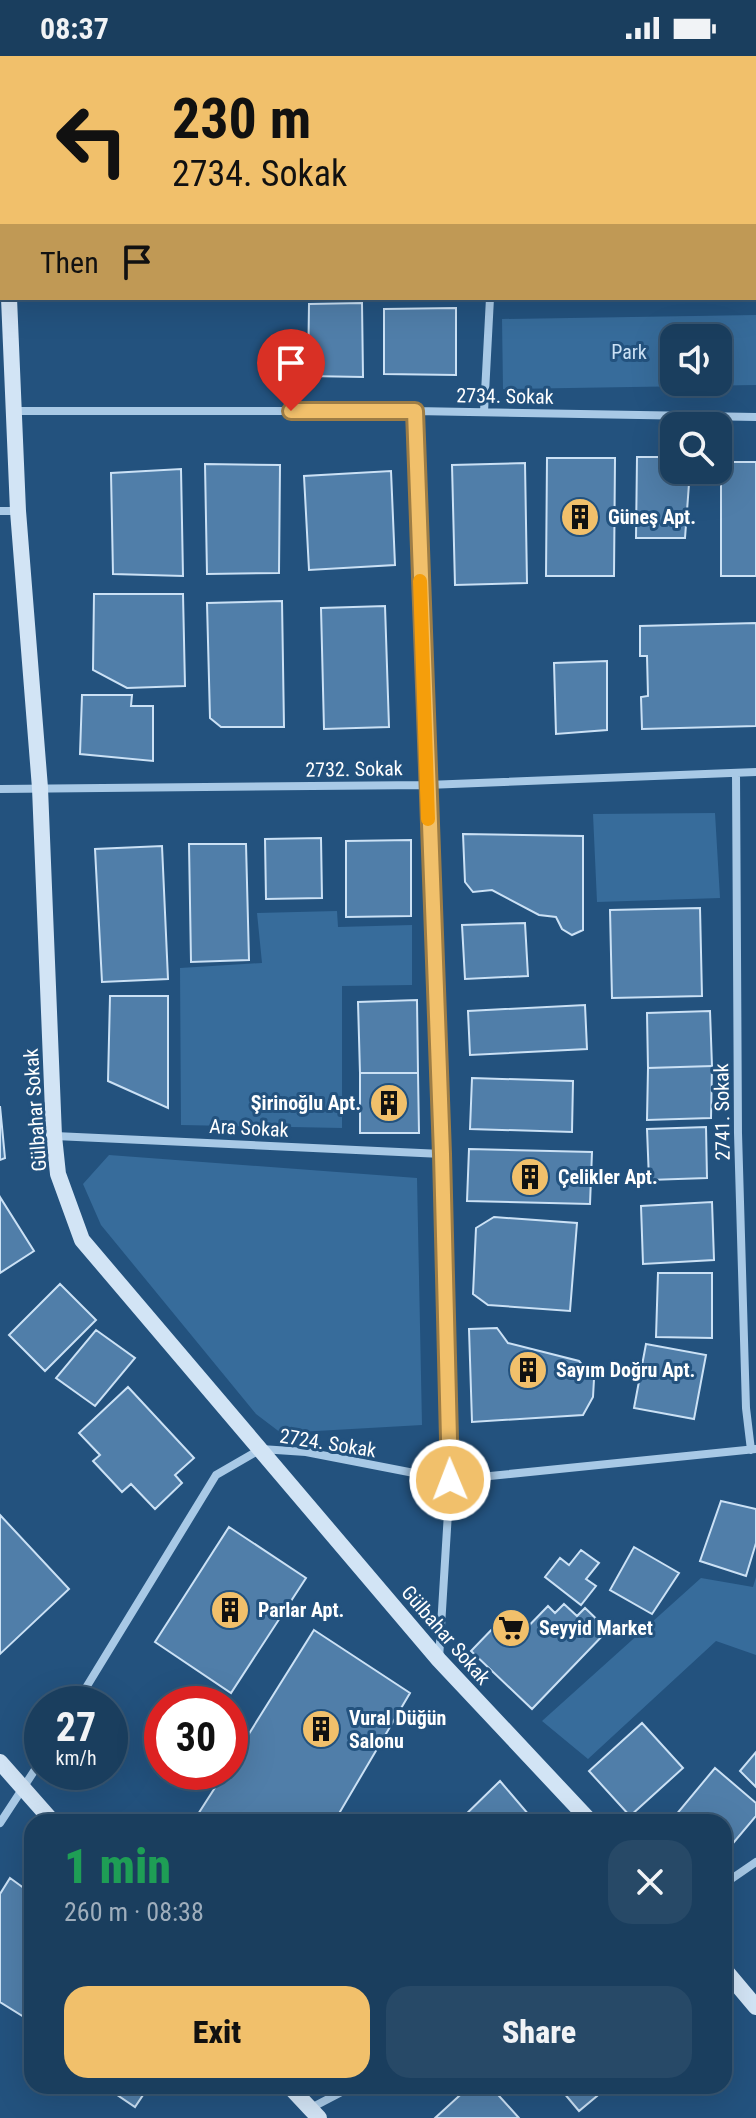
<!DOCTYPE html>
<meta charset="utf-8">
<style>
body{margin:0;font-family:"Roboto Condensed",sans-serif;background:#274967;color:#f1f3f6;height:100vh;display:flex;flex-direction:column;font-size:30px;white-space:nowrap}
*{box-sizing:border-box;margin:0}
p{font-size:26px;color:#9faebc}
.icon{flex:none;width:44px;height:44px;fill:none;stroke:currentColor;stroke-width:2;stroke-linecap:round;stroke-linejoin:round}
.map{position:relative;flex:1;overflow:hidden}
.panel{position:absolute;left:24px;top:1758px;width:708px;height:280px;display:flex;flex-direction:column;background:#1a3e5e;border-radius:24px;box-shadow:0 8px 32px #0002,0 0 0 2px #385773}
.panel>*{flex:none}
.top-card{position:absolute;left:0px;top:0px;width:756px;height:244px;box-shadow:0 8px 32px #0002,0 0 0 2px #385773;background:#f1c06b;color:#111;overflow:hidden}
.fabs{position:absolute;left:660px;top:268px;display:grid;gap:16px}
.fabs a{display:grid;place-items:center;width:72px;height:72px;border-radius:16px;background:#1a3e5e;box-shadow:0 8px 32px #0002,0 0 0 2px #385773;font-size:40px}
.speed{position:absolute;left:24px;top:1630px;display:flex;gap:16px;font-size:40px;font-weight:700;text-align:center}
.speed>*{display:grid;place-content:center;width:104px;height:104px;border-radius:50%;background:#1a3e5e;box-shadow:0 8px 32px #0002,0 0 0 2px #385773;line-height:1}
.speed small{font-size:20px;font-weight:400}
.speed .limit{border:12px solid #d22;background:#fff;color:#111}
.pin{position:absolute;display:grid;place-items:center;width:68px;height:68px;color:#fff;margin:-82px -34px;border-radius:50% 50% 50% 0;rotate:-45deg;box-shadow:0 0 8px #0007}
.pin .icon{rotate:45deg}
.me{position:absolute;width:88px;margin:-44px;rotate:359deg;stroke-linejoin:round;filter:drop-shadow(0 0 6px #0008)}
.turn{display:flex;align-items:center;gap:28px;height:168px;padding:0 40px;font-size:36px}
.turn .icon{width:104px;height:104px;stroke-width:2.5}
.turn b{display:block;font-size:56px;line-height:68px}
.then{display:flex;align-items:center;height:76px;padding:0 40px;background:#0003;gap:16px;font-size:30px}
.round{display:grid;place-items:center;flex:none;width:84px;height:84px;border-radius:24px;background:#274967}
.overview{display:flex;align-items:center;justify-content:space-between;height:136px;padding:0 40px}
h1{font-size:48px;font-weight:800;line-height:60px;color:#1e9e55}
.primary-button{display:flex;gap:16px;margin-top:auto;padding:16px 40px}
.primary-button a{flex:1;height:92px;border-radius:24px;background:#f1c06b;color:#111;font-size:32px;font-weight:800;line-height:92px;text-align:center}
.primary-button a+a{background:#274967;color:#f1f3f6}
.status{display:flex;justify-content:space-between;align-items:center;height:56px;padding:0 40px;background:#1a3e5e;direction:ltr}
.status svg{height:22px;fill:currentColor}
.map>svg:first-child{display:block}
.green{fill:#376c9b;fill-rule:evenodd}
.building{fill:#507ea9;stroke:#cbe1f5;stroke-width:2}
.lines{fill:none;stroke-linecap:round;stroke-linejoin:round}
.street{stroke:#a8c9e6;stroke-width:8}
.secondary{stroke:#d2e4f5;stroke-width:16}
.route-casing{stroke:#9d7d46;stroke-width:20}
.route{stroke:#f1c06b;stroke-width:14}
.slow{stroke:#f59e0b;stroke-width:14}
.labels{text-anchor:middle;dominant-baseline:central;stroke-width:6;stroke-linejoin:round;paint-order:stroke}
.park-label{font-size:20px;fill:#cbe1f5;stroke:#23527e}
.street-label{font-size:20px;fill:#fff;stroke:#23527e}
.poi-label{font-size:20px;font-weight:bold;fill:#fff;stroke:#23527e;text-anchor:start}
</style>
<div class="status"><b>08:37</b><svg viewBox="0 0 49 12"><path d="M0 12V9h3v3zM5 12V6h3v6zM10 12V3h3v9zM15 12V0h3v12zM26 1h20v11H26zM47 4h2v5h-2z"/></svg></div>
<div class="map">
<svg width="756" height="2062" viewBox="0 0 756 2062">
<rect width="100%" height="100%" fill="#23527e"/>
<path class="green" d="M756,259V329L503,333L502,263ZM674,282H718V326H674Z
M715,757L720,842L597,846L593,758Z
M337,855L338,871L412,869V929L342,930V1072L181,1069L180,912L262,907L257,857Z
M109,1099L417,1122L422,1369L281,1377L256,1358L101,1169L83,1128Z
M756,1521V1599L716,1585L588,1703L542,1665L701,1522L753,1531Z"/>
<path class="building" d="M56,0H140V2H56Z
M168,0H271V2H168Z
M297,0H382V2H297Z
M412,0H457V2H412Z
M525,0H612V2H525Z
M640,0H756V54L754,2Z
M754,112H756V219H754Z
M362,247L363,321L308,320L309,248Z
M456,252V319L384,318V253Z
M637,401H674V414H690L685,482H636Z
M547,402H615L614,520H546Z
M721,406H756V520H721Z
M525,407L527,527L455,529L452,409Z
M205,408L280,409L279,517L207,518Z
M181,413L183,520L113,518L111,417Z
M391,415L395,509L309,514L304,420Z
M94,538H183L185,630L127,632L93,614Z
M282,545L284,671H221L210,662L207,547Z
M385,550L389,671L324,673L321,552Z
M756,567V670L642,673L641,641L648,640L647,600H640V570Z
M607,605V674L556,678L554,607Z
M82,639H132L131,650H153V705L80,698Z
M463,778L583,780V874L572,879L562,873L556,861L539,859L492,834L473,836L465,826Z
M321,782L322,842L266,843L265,783Z
M411,784V860L346,861V785Z
M189,788H246L249,904L191,906Z
M162,790L168,923L102,926L95,793Z
M700,852L702,940L612,942L610,854Z
M525,867L528,920L465,923L462,869Z
M110,940H168V1052L108,1025Z
M417,944L418,1017H360L358,946Z
M585,949L587,993L470,999L468,955Z
M710,955L712,1010L648,1012L647,957Z
M712,1010L711,1062L647,1064L648,1012Z
M360,1017H418L419,1077H360Z
M472,1022L573,1025L572,1076L470,1073Z
M0,1050L5,1102L0,1104Z
M706,1071L707,1122L649,1124L647,1073Z
M469,1093L592,1096L590,1148L467,1145Z
M0,1141L34,1195L0,1217Z
M712,1146L714,1204L643,1208L641,1150Z
M494,1161L577,1167L570,1255L488,1249L473,1238L476,1172Z
M658,1217H712V1282L656,1281Z
M60,1228L96,1264L45,1315L9,1279Z
M497,1272L508,1287L579,1305L594,1323L593,1341L583,1359L472,1366L469,1273Z
M96,1274L135,1302L95,1350L56,1322Z
M646,1288L706,1299L694,1363L634,1352Z
M128,1331L194,1402L175,1419L182,1427L155,1453L131,1428L122,1436L93,1405L100,1399L79,1377Z
M721,1445L756,1453V1487L746,1520L700,1505Z
M0,1459L69,1533L0,1598Z
M229,1471L306,1522L231,1637L155,1586Z
M634,1491L679,1517L652,1558L610,1534Z
M581,1494L599,1507L586,1523L596,1530L581,1549L545,1521L560,1502L569,1509Z
M564,1548L577,1560L585,1552L608,1574L532,1653L471,1595L499,1566L516,1583L548,1550L555,1557Z
M314,1574L410,1637L334,1766H193L225,1716H230V1708Z
M642,1667L683,1712L630,1760L589,1715Z
M756,1696V1731L740,1715Z
M715,1712L756,1747V1760L724,1798V1766H670Z
M500,1725L535,1766H458Z
M10,1822L32,1838V1966L0,1946V1838Z
M104,2030H149L135,2051Z
M470,2030H490L519,2062H435Z
M558,2030H609L579,2055Z"/>
<g class="lines">
<path class="street" d="M495,2V0
M0,198H2
M754,233H756
M14,355H415L756,361
M415,355L442,1098L450,1424L439,1603
M484,356L490,242
M0,455H18
M736,717L738,1077L746,1352L751,1394
M0,733L427,729L756,716
M55,1080L442,1098
M76,1648L216,1419L261,1393L306,1396L450,1424L756,1393
M0,1767L42,1703
M724,1828L756,1806
M309,2053L353,2030"/>
<path class="secondary" d="M21,2L22,0
M9,242L18,455L40,732L54,1080L58,1118L82,1184L439,1604L591,1766
M0,1706L53,1766
M724,1913L756,1951
M289,2030L319,2062"/>
</g>
<g class="lines">
<g class="route-casing">
<path id="route" d="M291,355H415L442,1098L450,1424"/>
</g>
<use href="#route" class="route"/>
<path class="slow" d="M420,525L428,763"/>
</g>
<defs>
<g id="building-disc" transform="scale(2)"><circle r="9.5" fill="#f1c06b" stroke="#23527e"/><path d="M-4-6H4V6H1V3H-1V6H-4ZM-2.5-4.3h1.7v1.8h-1.7ZM.8-4.3h1.7v1.8H.8ZM-2.5-1h1.7V.8h-1.7ZM.8-1h1.7V.8H.8Z" fill="#111"/></g>
<g id="supermarket-disc" transform="scale(2)"><circle r="9.5" fill="#f1c06b" stroke="#23527e"/><path d="M-6-5.5h2.5l.6 2H6L4.5 2H-2.5L-4.4-4H-6ZM-1.5 3.2a1.3 1.3 0 1 0 .1 0ZM3 3.2a1.3 1.3 0 1 0 .1 0Z" fill="#111"/></g>
</defs>
<g fill-rule="evenodd">
<use href="#building-disc" x="580" y="461"/>
<use href="#building-disc" x="389" y="1047"/>
<use href="#building-disc" x="530" y="1121"/>
<use href="#building-disc" x="528" y="1314"/>
<use href="#building-disc" x="230" y="1554"/>
<use href="#supermarket-disc" x="511" y="1572"/>
<use href="#building-disc" x="321" y="1673"/>
</g>
<g class="labels">
<g class="park-label">
<text x="629" y="296">Park</text>
</g>
<g class="street-label">
<text transform="translate(505 340) rotate(1)">2734. Sokak</text>
<text transform="translate(354 713) rotate(-1)">2732. Sokak</text>
<text transform="translate(35 1054) rotate(-94)">Gülbahar Sokak</text>
<text transform="translate(722 1056) rotate(-91)">2741. Sokak</text>
<text transform="translate(249 1072) rotate(3)">Ara Sokak</text>
<text transform="translate(328 1387) rotate(9)">2724. Sokak</text>
<text transform="translate(446 1579) rotate(49)">Gülbahar Sokak</text>
</g>
<g class="poi-label">
<text x="608" y="461">Güneş Apt.</text>
<text x="361" y="1047" text-anchor="end">Şirinoğlu Apt.</text>
<text x="558" y="1121">Çelikler Apt.</text>
<text x="556" y="1314">Sayım Doğru Apt.</text>
<text x="258" y="1554">Parlar Apt.</text>
<text x="539" y="1572">Seyyid Market</text>
<text x="349" y="1662">Vural Düğün<tspan x="349" dy="23">Salonu</tspan></text>
</g>
</g>
</svg>
<div class="fabs">
<a><svg class="icon" aria-label="sound" viewBox="0 0 24 24"><path d="M4 9h4l5-4v14l-5-4H4zM17 9q2 3 0 6"/></svg></a>
<a><svg class="icon" aria-label="search" viewBox="0 0 24 24"><circle cx="10" cy="10" r="6"/><path d="M15 15l6 6"/></svg></a>
</div>
<div class="speed"><div>27<small>km/h</small></div><div class="limit">30</div></div>
<div class="pin" style="left:291px;top:355px;background:#d93025"><svg class="icon" aria-label="arrive" viewBox="0 0 24 24"><path d="M6 21V4h12l-3 4 3 4H6"/></svg></div>
<svg class="me" style="left:450px;top:1424px" viewBox="-20 -20 40 40"><circle r="17" fill="#f1c06b" stroke="#fff" stroke-width="3"/><path d="M0-11L8 9 0 5-8 9z" fill="#fff"/></svg>
<div class="top-card">
<div class="turn"><svg class="icon" aria-label="left" viewBox="0 0 24 24"><path d="M17 20v-9H6M10 6l-5 5 5 5"/></svg><div><b>230 m</b>2734. Sokak</div></div>
<div class="then">Then<svg class="icon" aria-label="arrive" viewBox="0 0 24 24"><path d="M6 21V4h12l-3 4 3 4H6"/></svg></div>
</div>
<section class="panel">
<div class="overview"><div><h1>1 min</h1><p>260 m · 08:38</p></div><a class="round"><svg class="icon" aria-label="close" viewBox="0 0 24 24"><path d="M6 6l12 12M18 6L6 18"/></svg></a></div>
<div class="primary-button"><a>Exit</a><a>Share</a></div>
</section>
</div>
